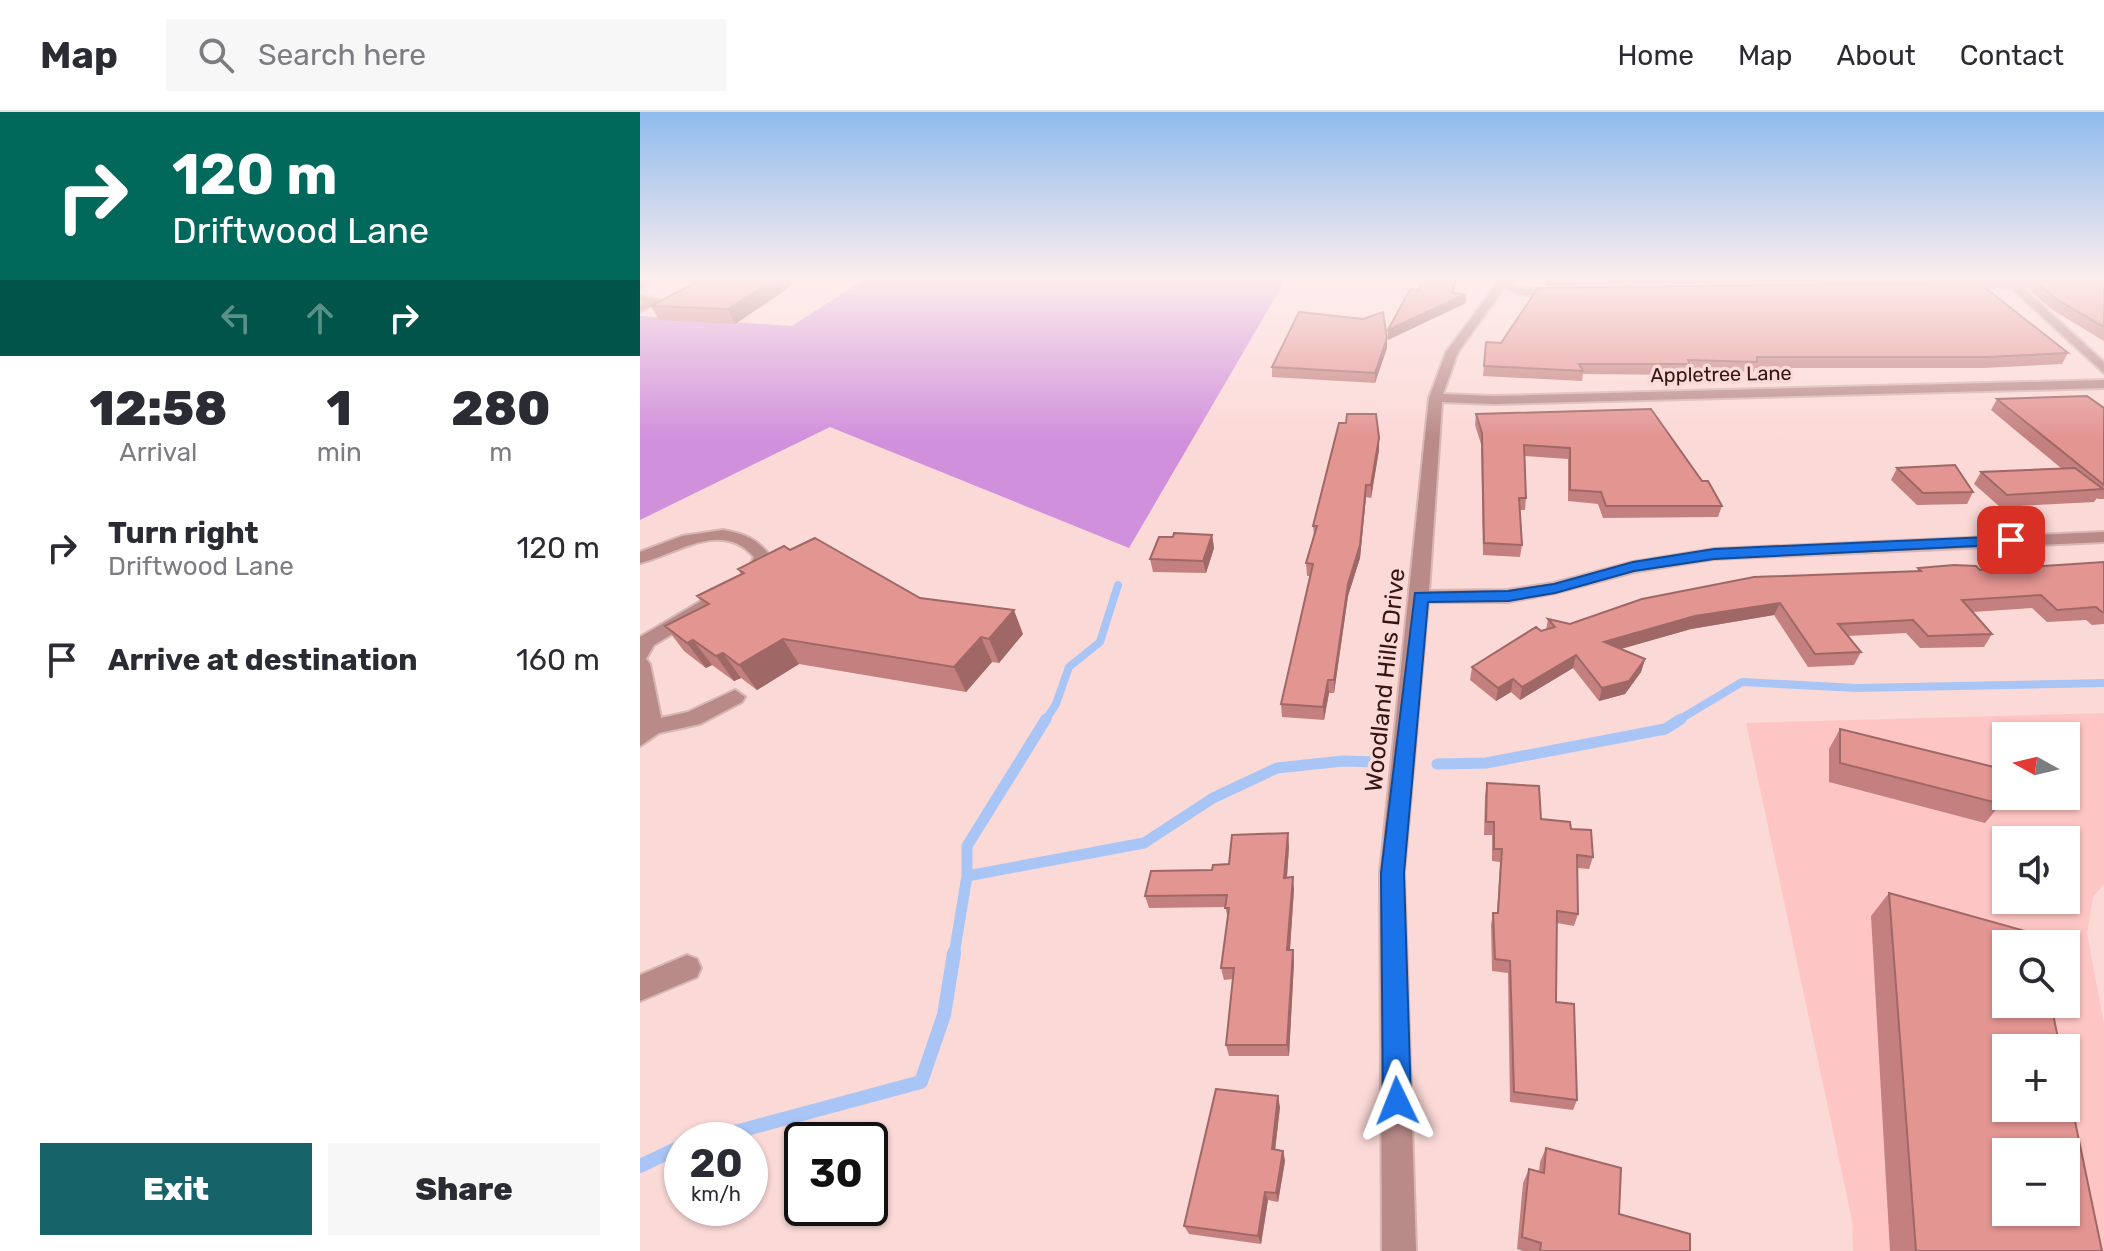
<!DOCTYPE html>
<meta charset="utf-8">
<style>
body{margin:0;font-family:Rubik,sans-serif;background:#f7f7f7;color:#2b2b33;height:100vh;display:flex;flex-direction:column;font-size:30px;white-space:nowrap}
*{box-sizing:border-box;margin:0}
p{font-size:26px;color:#7c7c81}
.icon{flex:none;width:44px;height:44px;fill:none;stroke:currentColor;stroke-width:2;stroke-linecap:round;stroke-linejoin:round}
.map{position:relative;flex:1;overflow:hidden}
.panel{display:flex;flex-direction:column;background:#fff;width:640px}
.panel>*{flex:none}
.banner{background:#00695c;color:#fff;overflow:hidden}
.needle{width:52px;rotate:278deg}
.buttons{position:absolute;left:1352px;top:610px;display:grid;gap:16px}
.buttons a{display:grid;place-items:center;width:88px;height:88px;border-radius:0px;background:#fff;box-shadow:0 2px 6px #0004;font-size:40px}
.speed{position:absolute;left:24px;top:1010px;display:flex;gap:16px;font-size:40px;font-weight:700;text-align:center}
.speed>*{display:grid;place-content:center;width:104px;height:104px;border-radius:50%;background:#fff;box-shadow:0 2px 6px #0004;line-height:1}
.speed small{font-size:20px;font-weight:400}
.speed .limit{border:4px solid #111;border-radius:12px;background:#fff;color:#111}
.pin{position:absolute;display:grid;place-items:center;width:68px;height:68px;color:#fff;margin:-34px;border-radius:16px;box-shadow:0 4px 12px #0006}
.me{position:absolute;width:88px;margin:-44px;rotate:358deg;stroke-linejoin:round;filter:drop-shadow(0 0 6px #0008)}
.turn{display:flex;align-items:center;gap:28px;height:168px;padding:0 40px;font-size:36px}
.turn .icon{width:104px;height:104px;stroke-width:2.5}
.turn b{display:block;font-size:56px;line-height:68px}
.lanes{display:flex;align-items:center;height:76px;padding:0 40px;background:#0003;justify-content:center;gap:40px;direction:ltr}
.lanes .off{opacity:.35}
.eta{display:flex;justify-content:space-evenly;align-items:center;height:136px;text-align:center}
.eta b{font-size:48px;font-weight:800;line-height:56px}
.cta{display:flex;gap:16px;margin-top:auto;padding:16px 40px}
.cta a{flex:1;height:92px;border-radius:0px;background:#16646a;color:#fff;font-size:32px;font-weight:800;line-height:92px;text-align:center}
.cta a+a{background:#f7f7f7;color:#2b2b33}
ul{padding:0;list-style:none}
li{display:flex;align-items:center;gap:24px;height:112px;padding:0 40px}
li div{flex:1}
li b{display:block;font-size:30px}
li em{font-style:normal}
header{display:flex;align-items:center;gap:48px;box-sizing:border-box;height:112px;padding:0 40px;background:#fff;border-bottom:2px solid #e1e1e2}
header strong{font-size:38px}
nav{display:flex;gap:44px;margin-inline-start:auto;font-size:28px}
.search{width:560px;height:72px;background:#f7f7f7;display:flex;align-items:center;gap:20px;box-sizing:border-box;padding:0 28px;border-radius:0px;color:#7c7c81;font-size:30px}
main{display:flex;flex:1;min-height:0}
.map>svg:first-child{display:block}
.built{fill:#fdc6c4;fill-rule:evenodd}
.forest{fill:#d190dc}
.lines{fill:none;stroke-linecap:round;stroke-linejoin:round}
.stream-far2{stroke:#a9c5f6;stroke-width:8}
.stream-far1{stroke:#a9c5f6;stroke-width:11}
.stream{stroke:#a9c5f6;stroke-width:14}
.minor-casing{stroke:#d7b6b4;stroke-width:4}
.minor{fill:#b88a88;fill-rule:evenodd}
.wall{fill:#c3807e}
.shaded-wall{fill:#9f6866}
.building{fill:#e39592;stroke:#9f6866;stroke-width:2;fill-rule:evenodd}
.route{fill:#1a73e8;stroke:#114b97;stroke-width:2}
.labels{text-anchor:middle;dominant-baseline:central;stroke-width:7;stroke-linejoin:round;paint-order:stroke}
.far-street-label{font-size:20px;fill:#331515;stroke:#fbd9d7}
.street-label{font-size:24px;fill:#331515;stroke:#fbd9d7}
</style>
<header>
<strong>Map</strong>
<div class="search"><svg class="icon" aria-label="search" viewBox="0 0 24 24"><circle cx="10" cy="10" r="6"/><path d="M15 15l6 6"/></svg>Search here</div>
<nav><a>Home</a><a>Map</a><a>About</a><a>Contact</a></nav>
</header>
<main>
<section class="panel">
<div class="banner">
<div class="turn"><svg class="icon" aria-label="right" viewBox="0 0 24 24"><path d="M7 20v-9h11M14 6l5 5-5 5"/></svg><div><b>120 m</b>Driftwood Lane</div></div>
<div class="lanes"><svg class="icon off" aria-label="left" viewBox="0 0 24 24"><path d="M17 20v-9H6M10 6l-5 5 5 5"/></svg><svg class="icon off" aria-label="ahead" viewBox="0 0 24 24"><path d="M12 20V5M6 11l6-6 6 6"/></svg><svg class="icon" aria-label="right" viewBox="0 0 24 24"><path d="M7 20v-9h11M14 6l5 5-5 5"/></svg></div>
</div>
<div class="eta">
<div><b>12:58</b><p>Arrival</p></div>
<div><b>1</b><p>min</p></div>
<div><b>280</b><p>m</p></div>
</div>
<ul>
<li><svg class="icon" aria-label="right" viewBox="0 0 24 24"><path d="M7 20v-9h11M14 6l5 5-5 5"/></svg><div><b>Turn right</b><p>Driftwood Lane</p></div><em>120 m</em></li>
<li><svg class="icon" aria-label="arrive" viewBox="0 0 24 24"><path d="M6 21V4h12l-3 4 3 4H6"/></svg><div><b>Arrive at destination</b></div><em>160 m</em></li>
</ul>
<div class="cta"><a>Exit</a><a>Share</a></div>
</section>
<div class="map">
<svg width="1464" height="1139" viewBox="0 0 1464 1139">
<rect width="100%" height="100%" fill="#fbd9d7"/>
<path class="built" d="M1464,601V772L1453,785L1447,821L1464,912V1139H1213L1212,1108L1106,611ZM1366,624H1426V684H1366ZM1366,728H1426V788H1366ZM1366,832H1426V892H1366ZM1366,936H1426V996H1366ZM1366,1040H1426V1100H1366Z"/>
<path class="forest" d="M225,167H646L489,436L190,315L0,408V204L152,214Z"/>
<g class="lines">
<path class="stream-far2" d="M405,609L416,592L429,555L460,530L478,473
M1037,609L1102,570L1217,576L1464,571"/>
<path class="stream-far1" d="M797,652L846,651L1025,617L1041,607
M327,764V734L406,607
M314,843L327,764L504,731L573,686L637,656L703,649L738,650"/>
<path class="stream" d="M65,1028L281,970L304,903L314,841
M0,1054L42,1034"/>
<g class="minor-casing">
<path id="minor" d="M5,167H18L0,178V171Z
M855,167H865L884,177L921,176L926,179L921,182L883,183L864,176L818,240L803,282L853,284L1464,268V276L853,292L802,290L789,479L868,478L914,471L993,450L1074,437L1464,420V430L1074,447L994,460L915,481L868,490H788L764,761L776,1139H742L740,761L789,286L806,240L857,172Z
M1372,167L1376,170L1464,169V175L1383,176L1464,250V261L1371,176L1317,177L1312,174L1317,171Z
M0,183L22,188L0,200V193L5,190L0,189Z
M83,418C105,422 118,427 131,445L118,470L14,533L6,547L10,552L21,606L48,600L95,578L105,585L102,590L60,612L19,621L0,634V525L105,463L114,445C82,407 37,442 0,451V440L42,424Z
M47,843L57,847L61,856L57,865L0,889V863Z"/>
</g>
<use href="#minor" class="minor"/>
</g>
<path class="wall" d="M906,167L1319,168L905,174Z
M1396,169H1464V229L1411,197L1391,179Z
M153,173L95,212L19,208L11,194Z
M846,230L1428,241L1422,252L1342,256H1115L1114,260L1048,259L1047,263L943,262L942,269L843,264Z
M747,236L735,271L632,265V255Z
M1357,287L1464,296V387H1458L1457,386L1454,390L1360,395L1334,372L1341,360L1421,356L1351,298Z
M836,302L1062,369L1082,394L1078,405L963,406L958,392L928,389V347L885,344L886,386L885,398H880L882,433L880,445L843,443L841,332L835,313Z
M706,311L739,338L731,386L726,385L720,446L708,484L694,581H689L684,608L642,605L641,592L670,464H667L666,451L674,423L673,414Z
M1257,356L1333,380L1327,392L1277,393L1251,368Z
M572,423L574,436L566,461L513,460L510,447Z
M150,438L280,486L383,522L359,551L352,550L326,580L159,552L117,578L101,566L94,569L72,553L66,556L44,539L25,514L65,494L57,484L101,462L98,457Z
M1464,450V512L1452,513L1446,508L1407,510L1392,496L1333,500L1352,522L1344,535L1280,536L1266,521L1208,524L1221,540L1214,553L1168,555L1134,503L1051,517L980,537L1005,547L1001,560L985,582L959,589L933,556L880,588L871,580L856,589L830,568L832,555L906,518L908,507L930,512L1277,459L1278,456L1340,458Z
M1200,617L1361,692L1345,711L1189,670V637Z
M847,671L901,707L931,717L953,745L949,757L938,756V802L934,814L917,811L916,890L937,988L933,998L870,990L868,861L852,859L851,813L853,801H857L860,750L852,749V723H844L845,684Z
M649,734L647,766L654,777L650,838H653L654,850L649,944H589L586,933L593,867L584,868L581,856L588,806L585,795L509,796L505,784L572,758Z
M1249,781L1462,1139H1250L1231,804Z
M640,995L635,1038L643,1039L645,1049L638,1090L628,1088L621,1132L549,1122L544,1114Z
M906,1036L979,1102L1050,1139H883L877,1137L883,1071L889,1057L899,1060L900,1050Z"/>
<path class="shaded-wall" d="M135,167H151L153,173L95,212L88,197Z
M815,167H817L812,189L826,182V191L748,228V218Z
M747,226V236L735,271V261Z
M739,326V338L731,386V373Z
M726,373V385L720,446L708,484L694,581V568L708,472Z
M572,423L574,436L566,461L563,449Z
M1140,491L1134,503L1051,517L960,543L964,530L1055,504Z
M374,498L383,522L359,551L349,527Z
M341,525L352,550L326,580L314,555Z
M143,527L159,552L117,578L99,553Z
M53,528L72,553L66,556L47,531Z
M83,541L101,566L94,569L76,544Z
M936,543L933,556L880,588L882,575Z
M1005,547L1001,560L985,582L959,589L962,576Z
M873,567L871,580L856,589L858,576Z
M688,568L689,581L684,608L683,595Z
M648,721L649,734L646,778L644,766Z
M653,765L654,777L649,850L647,838Z
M653,838L654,850L649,944L647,933Z
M638,984L640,995L634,1047L632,1037Z
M643,1039L645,1049L638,1090L636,1081Z
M625,1080L628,1088L621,1132L618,1124Z"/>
<path class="building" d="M62,167H135L88,197L11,194Z
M784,167H815L812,181L826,182L748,218L770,177L779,178Z
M1396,169H1464V215L1416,187Z
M1338,170L1428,241L1347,245H1117V250L1048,248L1050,252H939L943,259L844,254L846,230L861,231L898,176Z
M659,200L723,207L743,200L747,226L735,261L632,255Z
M1447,284L1464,296V373L1357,287Z
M1011,297L1062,369H1068L1082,394H966L961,380L930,378V336L884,333L886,386H879L882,433L844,431L842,321L836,302Z
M707,302H736L739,326L731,373H726L720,433L708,472L694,568H688L683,595L641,592L673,452L666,451L677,414H673L699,311H706Z
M1315,353L1333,380L1283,381L1257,356Z
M1435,356L1463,377L1367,383L1341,360Z
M534,421L572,423L563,449L510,447L519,425H533Z
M175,426L280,486L374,498L349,527L341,525L314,555L143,527L99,553L83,541L76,544L53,528L47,531L25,514L69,492L57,484L104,461L98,457L144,434L150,438Z
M1464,450V500H1462L1456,495L1417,498L1401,483L1322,488L1352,522L1288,524L1273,508L1198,512L1221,540L1175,542L1140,491L1055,504L964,530L1005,547L989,569L962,576L936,543L882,575L873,567L858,576L832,555L896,515L901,519L915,515L908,507L930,512L1002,487L1114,465L1281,459L1278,456L1314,453L1336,454L1340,458Z
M1200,617L1354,655L1361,692L1200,651Z
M847,671L899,674L901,707L930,710L931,717L951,718L953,745L937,743L938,802L917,799L916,890L934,892L937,988L874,980L870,849L855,847L853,801H858L862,737H854V710H846Z
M648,721L644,766L653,765L647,838H653L647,933H586L594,856H581L589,796H585L587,783L505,784L511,759L572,758L573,753L589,752L592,723Z
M1249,781L1396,822L1398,832H1366V892H1411L1420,936H1366V996H1426V966L1462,1139H1276ZM1366,1040H1426V1100H1366Z
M576,977L638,984L632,1037L643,1039L636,1081L625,1080L618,1124L544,1114Z
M906,1036L981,1056L979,1102L1050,1122V1139H900L901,1131L882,1125L889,1057L904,1061Z"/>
<linearGradient id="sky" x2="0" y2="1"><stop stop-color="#8fbbee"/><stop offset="0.51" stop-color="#fdeeed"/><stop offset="1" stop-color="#fdeeed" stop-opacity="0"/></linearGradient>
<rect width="1464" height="327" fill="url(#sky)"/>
<path class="route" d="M1371,424L1378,428L1376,432L1074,447L994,459L915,481L868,489L788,490L764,761L771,989L767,999L757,1003L747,999L743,989L741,761L775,481L868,479L914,472L993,450L1074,437Z"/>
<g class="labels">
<g class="far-street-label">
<text transform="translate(1081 262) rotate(-1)">Appletree Lane</text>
</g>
<g class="street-label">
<text transform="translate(745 568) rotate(-84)">Woodland Hills Drive</text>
</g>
</g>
</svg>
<div class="buttons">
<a><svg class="needle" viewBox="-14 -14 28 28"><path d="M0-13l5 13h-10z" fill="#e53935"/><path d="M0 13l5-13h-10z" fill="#7c7c81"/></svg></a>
<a><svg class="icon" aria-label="sound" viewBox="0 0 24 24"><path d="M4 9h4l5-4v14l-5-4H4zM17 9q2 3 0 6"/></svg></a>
<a><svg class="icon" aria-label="search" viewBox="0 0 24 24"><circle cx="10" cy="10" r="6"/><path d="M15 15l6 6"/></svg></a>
<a>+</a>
<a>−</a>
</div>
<div class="speed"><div>20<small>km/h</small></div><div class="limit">30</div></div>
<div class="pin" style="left:1371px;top:428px;background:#d93025"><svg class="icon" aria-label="arrive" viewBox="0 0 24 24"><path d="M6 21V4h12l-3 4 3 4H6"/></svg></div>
<svg class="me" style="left:757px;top:989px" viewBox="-20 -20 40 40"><path d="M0-17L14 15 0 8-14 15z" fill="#1a73e8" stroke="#fff" stroke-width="4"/></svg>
</div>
</main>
